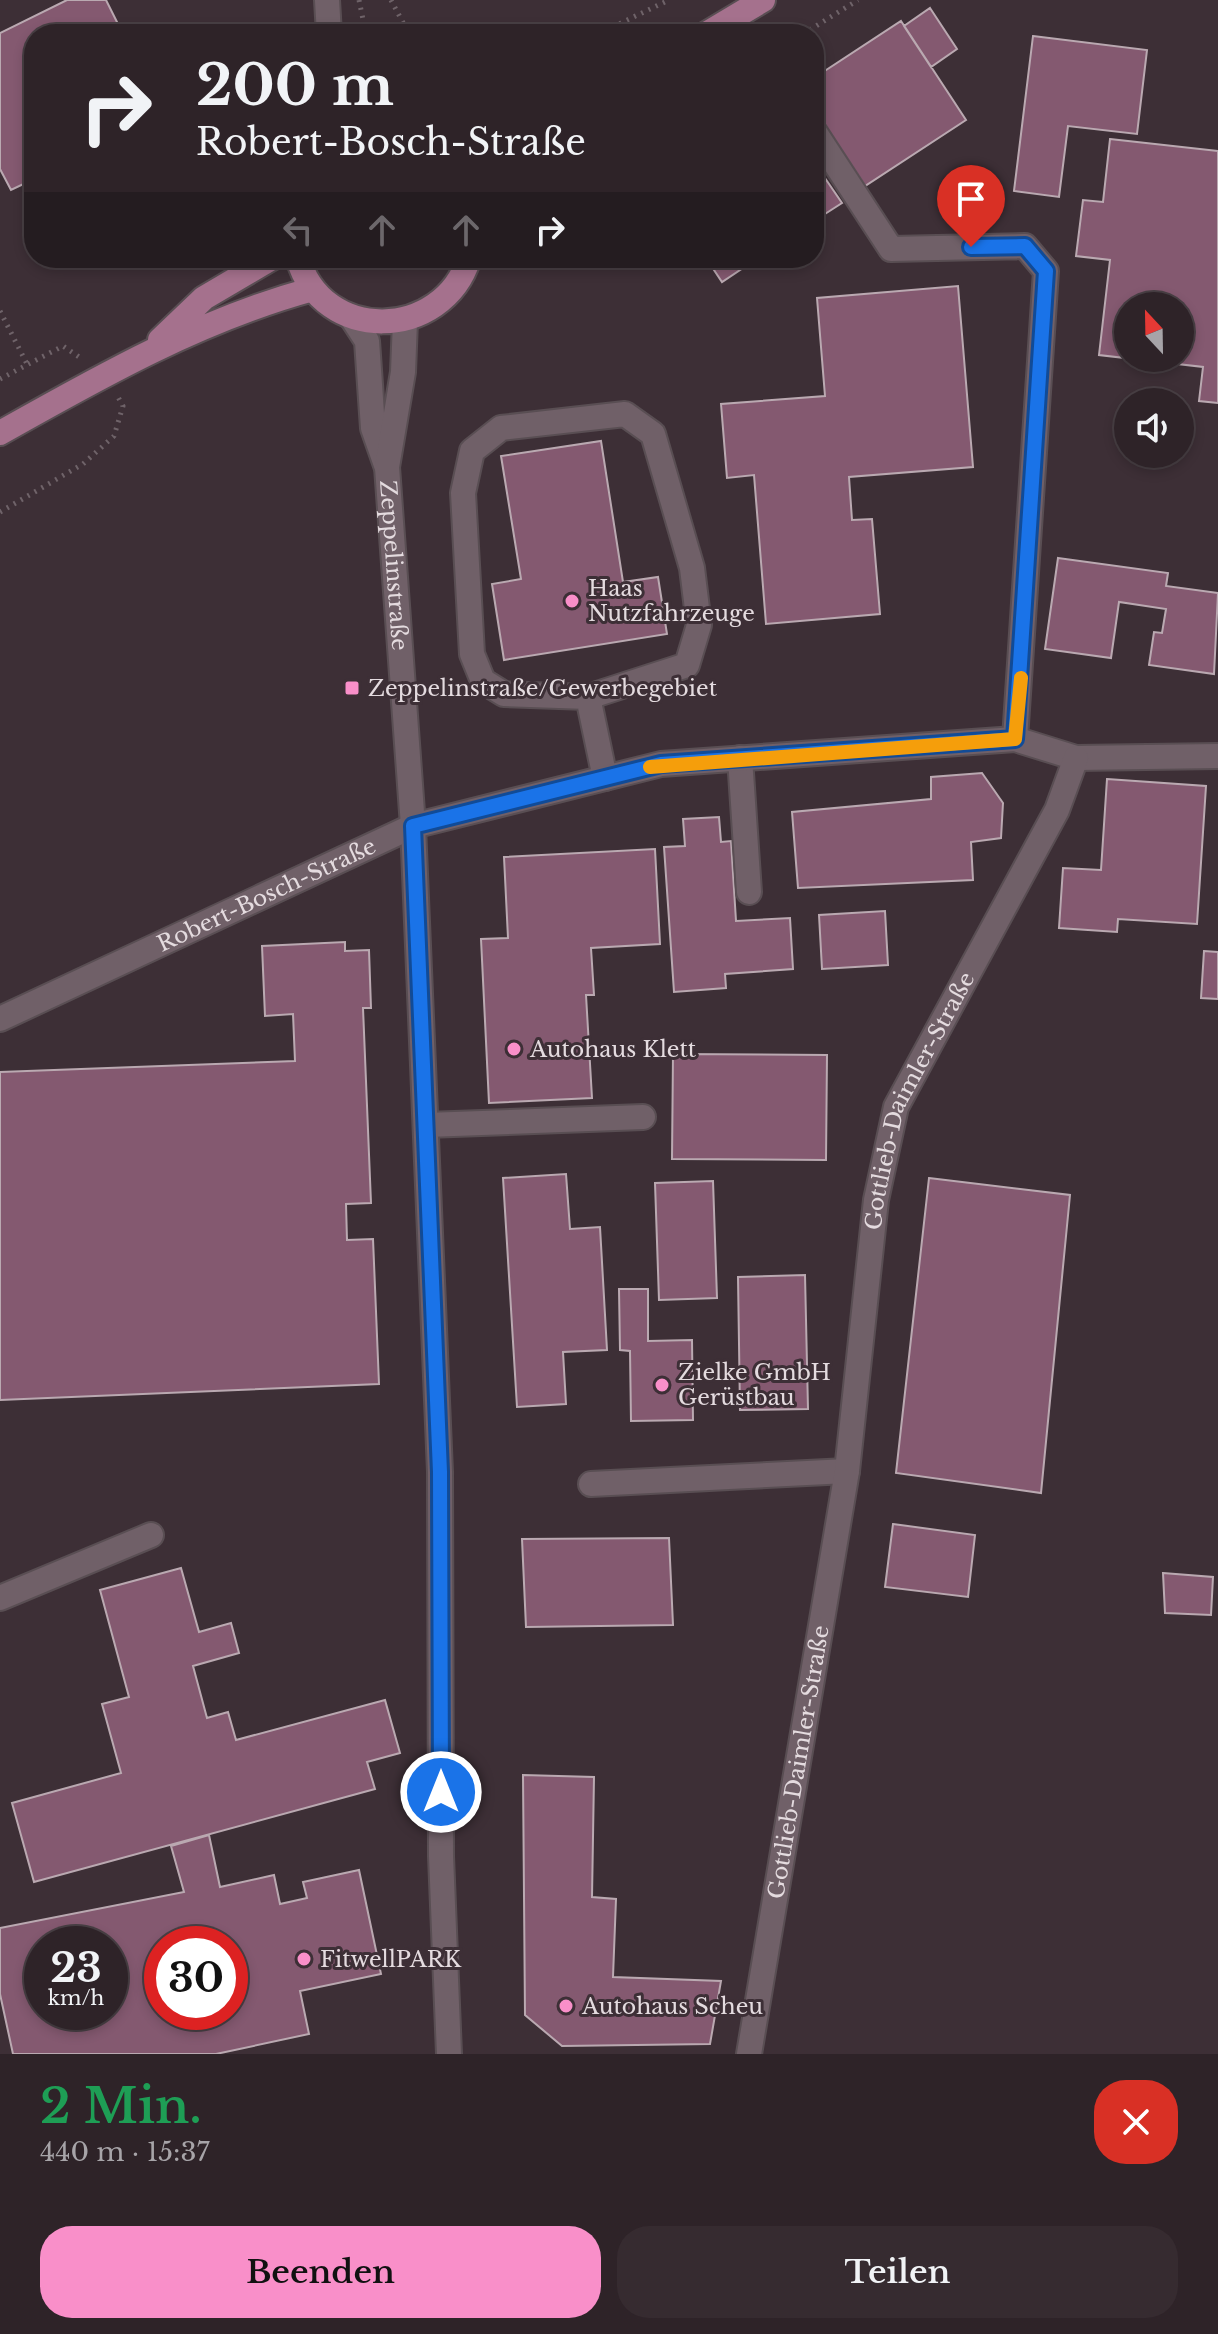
<!DOCTYPE html>
<html lang="de">
<meta charset="utf-8">
<style>
body{margin:0;font-family:"Libre Baskerville",serif;background:#362b30;color:#f1f3f6;height:100vh;display:flex;flex-direction:column;font-size:30px;white-space:nowrap}
*{box-sizing:border-box;margin:0}
p{font-size:26px;color:#a7a4a8}
.icon{flex:none;width:44px;height:44px;fill:none;stroke:currentColor;stroke-width:2;stroke-linecap:round;stroke-linejoin:round}
.map{position:relative;height:2054px;overflow:hidden}
.details{display:flex;flex-direction:column;background:#2e2328;flex:1}
.details>*{flex:none}
.top-card{position:absolute;left:24px;top:24px;width:800px;height:244px;border-radius:32px;box-shadow:0 4px 12px #0003,0 0 0 2px #494045;background:#2e2328;color:#f1f3f6;overflow:hidden}
.needle{width:52px;rotate:338deg}
.fabs{position:absolute;left:1114px;top:292px;display:grid;gap:16px}
.fabs a{display:grid;place-items:center;width:80px;height:80px;border-radius:50%;background:#2e2328;box-shadow:0 4px 12px #0003,0 0 0 2px #494045;font-size:40px}
.speed{position:absolute;left:24px;top:1926px;display:flex;gap:16px;font-size:40px;font-weight:700;text-align:center}
.speed>*{display:grid;place-content:center;width:104px;height:104px;border-radius:50%;background:#2e2328;box-shadow:0 4px 12px #0003,0 0 0 2px #494045;line-height:1}
.speed small{font-size:20px;font-weight:400}
.speed .limit{border:12px solid #d22;background:#fff;color:#111}
.pin{position:absolute;display:grid;place-items:center;width:68px;height:68px;color:#fff;margin:-82px -34px;border-radius:50% 50% 50% 0;rotate:-45deg;box-shadow:0 0 8px #0007}
.pin .icon{rotate:45deg}
.me{position:absolute;width:88px;margin:-44px;rotate:0deg;stroke-linejoin:round;filter:drop-shadow(0 0 6px #0008)}
.turn{display:flex;align-items:center;gap:28px;height:168px;padding:0 40px;font-size:36px}
.turn .icon{width:104px;height:104px;stroke-width:2.5}
.turn b{display:block;font-size:56px;line-height:68px}
.lanes{display:flex;align-items:center;height:76px;padding:0 40px;background:#0003;justify-content:center;gap:40px;direction:ltr}
.lanes .off{opacity:.35}
.round{display:grid;place-items:center;flex:none;width:84px;height:84px;border-radius:32px;background:#362b30}
.headline{display:flex;align-items:center;justify-content:space-between;height:136px;padding:0 40px}
h1{font-size:48px;font-weight:600;line-height:60px;color:#1e9e55}
.primary-button{display:flex;gap:16px;margin-top:auto;padding:16px 40px}
.primary-button a{flex:1;height:92px;border-radius:32px;background:#f98fc9;color:#111;font-size:32px;font-weight:600;line-height:92px;text-align:center}
.primary-button a+a{background:#362b30;color:#f1f3f6}
.map>svg:first-child{display:block}
.building{fill:#845970;stroke:#baa9b1;stroke-width:2;fill-rule:evenodd}
.lines{fill:none;stroke-linecap:round;stroke-linejoin:round}
.minor-casing{stroke:#594e53;stroke-width:28}
.major-casing{stroke:#594e53;stroke-width:28}
.path{stroke:#6f6369;stroke-width:5;stroke-dasharray:2 6;stroke-linecap:butt}
.minor{stroke:#706068;stroke-width:24}
.major{stroke:#a5718d;stroke-width:24}
.route-casing{stroke:#114b97;stroke-width:20}
.route{stroke:#1a73e8;stroke-width:14}
.slow{stroke:#f59e0b;stroke-width:14}
.poi-dot{fill:#f98fc9;stroke:#3d2f36;stroke-width:3}
.labels{text-anchor:middle;dominant-baseline:central;stroke-width:6;stroke-linejoin:round;paint-order:stroke}
.street-label{font-size:22px;fill:#e4dbdf;stroke:#3d2f36}
.poi-label{font-size:22px;fill:#e4dbdf;stroke:#3d2f36;text-anchor:start}
</style>
<div class="map">
<svg width="1218" height="2054" viewBox="0 0 1218 2054">
<rect width="100%" height="100%" fill="#3d2f36"/>
<path class="building" d="M67,0H106L123,34H34V179L11,190L0,169V33Z
M930,8L957,49L931,67L904,26Z
M901,21L966,120L865,186L814,109V78Z
M1033,36L1147,50L1137,134L1068,126L1059,197L1014,191Z
M1110,139L1218,151V403L1199,401L1203,367L1099,355L1110,260L1076,256L1083,200L1103,202ZM1128,306H1180V358H1128Z
M814,162L842,203L814,221Z
M706,258H758L722,282Z
M958,286L973,467L849,477L852,520L872,519L880,614L766,624L754,475L727,478L721,404L825,396L817,298Z
M601,441L623,582L658,577L667,634L504,660L492,584L521,579L501,456Z
M1058,558L1168,573L1166,586L1218,593L1214,674L1149,665L1154,632L1162,633L1166,609L1119,602L1111,658L1045,649Z
M982,773L1003,803L1001,838L971,842L973,880L798,888L792,812L931,799V777Z
M1107,779L1206,786L1197,924L1118,919L1117,932L1059,928L1063,868L1101,870Z
M719,817L721,842L731,841L736,921L790,918L793,969L725,974L726,988L674,992L664,847L685,846L683,819Z
M655,849L660,944L591,948L594,995H586L592,1098L489,1103L481,939L508,938L504,857Z
M885,911L888,965L822,969L819,915Z
M345,942V951L369,950L371,1008H363L371,1203L346,1204L347,1240L373,1239L379,1384L0,1400V1072L295,1061L293,1014L265,1016L262,946Z
M1204,951L1218,952V999L1201,998Z
M673,1054L827,1055L826,1160L672,1159Z
M566,1174L570,1229L600,1227L607,1350L563,1352L566,1404L517,1407L503,1178Z
M929,1178L1070,1195L1041,1493L896,1473Z
M713,1181L717,1298L659,1300L655,1183Z
M805,1275L808,1409L740,1410L738,1277Z
M619,1289H648V1341L692,1340L693,1420L631,1421L630,1351L620,1350Z
M893,1524L975,1535L968,1597L885,1587Z
M669,1538L673,1625L526,1627L522,1539Z
M181,1568L199,1632L231,1623L239,1653L193,1666L207,1718L228,1712L236,1740L385,1700L400,1753L367,1762L375,1789L34,1882L12,1803L121,1773L102,1704L129,1697L100,1590Z
M1163,1573L1213,1577L1211,1615L1165,1613Z
M523,1775L594,1777L592,1897L616,1899L613,1977L721,1981L710,2044L562,2046L525,2015Z
M209,1835L220,1887L274,1875L280,1904L307,1898L303,1882L359,1870L381,1974L300,1991L309,2034L216,2054H13L0,1994V1928L184,1892L171,1846ZM42,1944H110V2012H42ZM162,1944H230V2012H162Z"/>
<g class="lines">
<g class="minor-casing">
<g id="minor">
<path d="M327,0L329,34"/>
<path d="M814,131L891,249L1025,246L1046,271L1015,739"/>
<path d="M352,318L367,341L373,428L386,465"/>
<path id="s1" d="M405,321L403,372L387,467L413,826L440,1472L441,1856L449,2054"/>
<path d="M588,697L687,665L699,625L692,568L653,434L625,414L501,428L472,451L463,493L472,654L483,681L504,694L588,697L605,778"/>
<path d="M740,758L749,892"/>
<path id="s2" d="M0,1019L413,826L661,764L1015,739L1076,758L1218,756"/>
<path d="M426,1125L643,1117"/>
<path d="M591,1484L847,1471"/>
<path d="M0,1598L151,1535"/>
<path id="s3" d="M749,2054L847,1471L876,1200L896,1107L1057,810L1076,758"/>
</g>
</g>
<g class="major-casing">
<path id="major" d="M706,34L763,0
M298,258C322,344 443,341 469,258
M160,340L204,298L272,258
M0,433C101,376 200,320 313,289"/>
</g>
<path class="path" d="M359,0L366,34
M391,0L409,34
M598,34L669,0
M625,34L630,22
M803,34L858,0
M0,311L27,364
M0,379L63,346L82,359
M0,512L83,464L114,436L123,406L118,397"/>
<use href="#minor" class="minor"/>
<use href="#major" class="major"/>
</g>
<g class="lines">
<g class="route-casing">
<path id="route" d="M441,1792L440,1472L413,826L661,764L1015,739L1046,271L1025,246L971,247"/>
</g>
<use href="#route" class="route"/>
<path class="slow" d="M650,767L1015,739L1021,678"/>
</g>
<g class="poi-dot">
<circle cx="572" cy="601" r="8"/>
<rect x="344" y="680" width="16" height="16" rx="4"/>
<circle cx="514" cy="1049" r="8"/>
<circle cx="662" cy="1385" r="8"/>
<circle cx="304" cy="1959" r="8"/>
<circle cx="566" cy="2006" r="8"/>
</g>
<g class="labels">
<g class="street-label">
<text stroke="none"><textPath href="#s1" startOffset="246">Zeppelinstraße</textPath></text>
<text stroke="none"><textPath href="#s2" startOffset="294">Robert-Bosch-Straße</textPath></text>
<text stroke="none"><textPath href="#s3" startOffset="972">Gottlieb-Daimler-Straße</textPath></text>
<text stroke="none"><textPath href="#s3" startOffset="296">Gottlieb-Daimler-Straße</textPath></text>
</g>
<g class="poi-label">
<text x="588" y="588">Haas<tspan x="588" dy="25">Nutzfahrzeuge</tspan></text>
<text x="368" y="688">Zeppelinstraße/Gewerbegebiet</text>
<text x="530" y="1049">Autohaus Klett</text>
<text x="678" y="1372">Zielke GmbH<tspan x="678" dy="25">Gerüstbau</tspan></text>
<text x="320" y="1959">FitwellPARK</text>
<text x="582" y="2006">Autohaus Scheu</text>
</g>
</g>
</svg>
<div class="fabs">
<a><svg class="needle" viewBox="-14 -14 28 28"><path d="M0-13l5 13h-10z" fill="#e53935"/><path d="M0 13l5-13h-10z" fill="#a7a4a8"/></svg></a>
<a><svg class="icon" aria-label="sound" viewBox="0 0 24 24"><path d="M4 9h4l5-4v14l-5-4H4zM17 9q2 3 0 6"/></svg></a>
</div>
<div class="speed"><div>23<small>km/h</small></div><div class="limit">30</div></div>
<div class="pin" style="left:971px;top:247px;background:#d93025"><svg class="icon" aria-label="arrive" viewBox="0 0 24 24"><path d="M6 21V4h12l-3 4 3 4H6"/></svg></div>
<svg class="me" style="left:441px;top:1792px" viewBox="-20 -20 40 40"><circle r="17" fill="#1a73e8" stroke="#fff" stroke-width="3"/><path d="M0-11L8 9 0 5-8 9z" fill="#fff"/></svg>
<div class="top-card">
<div class="turn"><svg class="icon" aria-label="right" viewBox="0 0 24 24"><path d="M7 20v-9h11M14 6l5 5-5 5"/></svg><div><b>200 m</b>Robert-Bosch-Straße</div></div>
<div class="lanes"><svg class="icon off" aria-label="left" viewBox="0 0 24 24"><path d="M17 20v-9H6M10 6l-5 5 5 5"/></svg><svg class="icon off" aria-label="ahead" viewBox="0 0 24 24"><path d="M12 20V5M6 11l6-6 6 6"/></svg><svg class="icon off" aria-label="ahead" viewBox="0 0 24 24"><path d="M12 20V5M6 11l6-6 6 6"/></svg><svg class="icon" aria-label="right" viewBox="0 0 24 24"><path d="M7 20v-9h11M14 6l5 5-5 5"/></svg></div>
</div>
</div>
<section class="details">
<div class="headline"><div><h1>2 Min.</h1><p>440 m · 15:37</p></div><a class="round" style="background:#d93025;color:#fff"><svg class="icon" aria-label="close" viewBox="0 0 24 24"><path d="M6 6l12 12M18 6L6 18"/></svg></a></div>
<div class="primary-button"><a>Beenden</a><a>Teilen</a></div>
</section>
